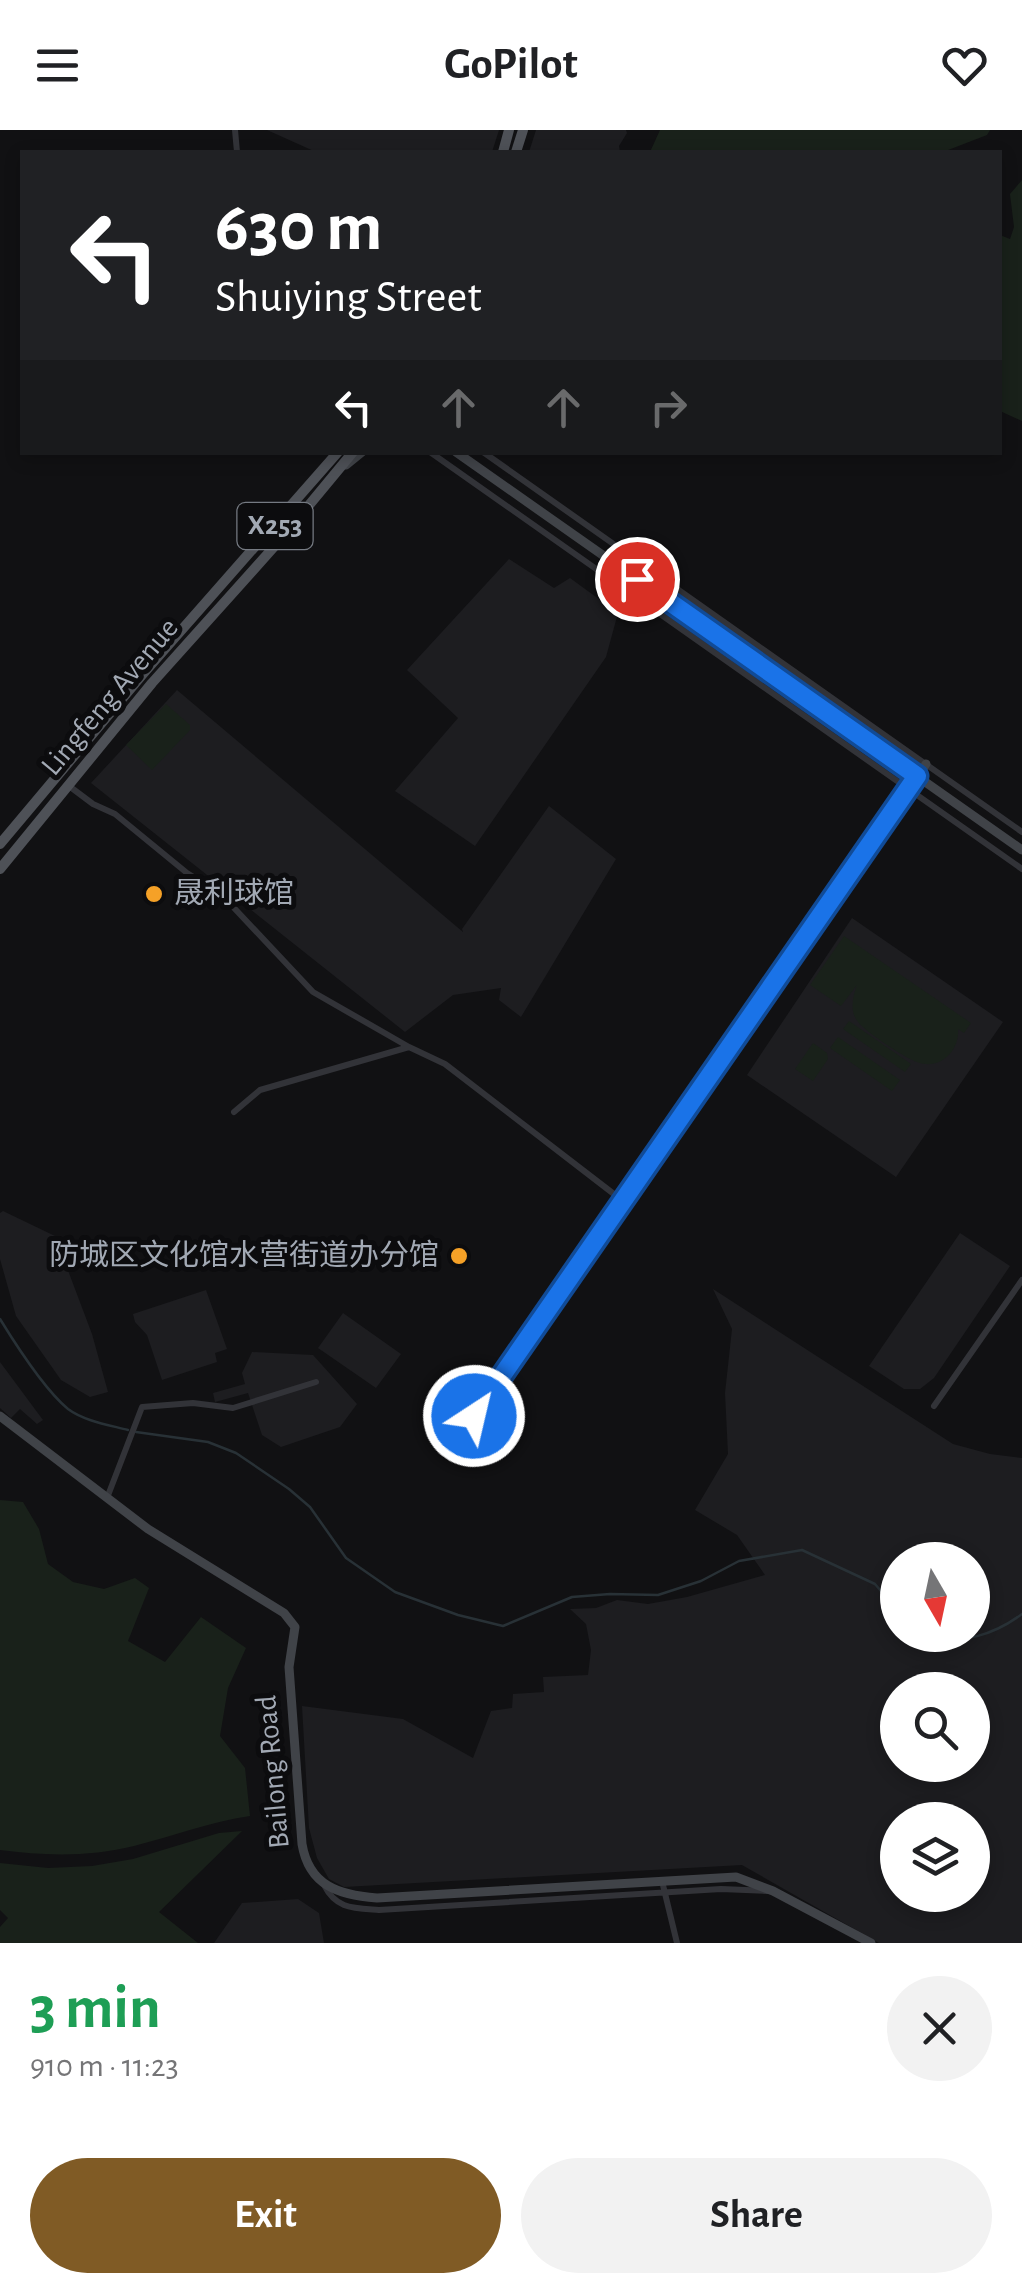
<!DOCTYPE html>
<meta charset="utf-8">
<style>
body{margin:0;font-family:"Alegreya Sans","Noto Sans SC",sans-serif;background:#f2f2f2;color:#202124;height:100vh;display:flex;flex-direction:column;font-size:38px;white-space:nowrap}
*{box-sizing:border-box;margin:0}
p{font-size:32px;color:#757577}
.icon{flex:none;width:55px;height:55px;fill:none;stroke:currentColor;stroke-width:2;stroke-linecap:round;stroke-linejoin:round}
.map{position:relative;height:1813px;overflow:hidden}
.drawer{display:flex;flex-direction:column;background:#fff;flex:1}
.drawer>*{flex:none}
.guide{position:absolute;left:20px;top:20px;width:982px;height:305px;border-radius:0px;box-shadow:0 5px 15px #0003;background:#202124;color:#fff;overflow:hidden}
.needle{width:65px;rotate:171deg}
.tools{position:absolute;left:880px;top:1412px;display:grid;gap:20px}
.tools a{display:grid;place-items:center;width:110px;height:110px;border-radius:50%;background:#fff;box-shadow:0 5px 15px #0003;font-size:50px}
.pin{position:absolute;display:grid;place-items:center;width:85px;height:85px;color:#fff;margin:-42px;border:5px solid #fff;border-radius:50%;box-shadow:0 2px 10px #0007}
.me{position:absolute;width:110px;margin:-55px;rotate:35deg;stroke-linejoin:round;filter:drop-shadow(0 0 8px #0008)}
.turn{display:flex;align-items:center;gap:35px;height:210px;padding:0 30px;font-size:45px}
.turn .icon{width:130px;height:130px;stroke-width:2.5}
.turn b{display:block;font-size:70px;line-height:85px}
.lanes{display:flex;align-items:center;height:95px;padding:0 30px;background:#0003;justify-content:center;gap:50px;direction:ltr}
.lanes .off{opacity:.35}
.round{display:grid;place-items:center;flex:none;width:105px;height:105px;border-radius:52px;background:#f2f2f2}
.summary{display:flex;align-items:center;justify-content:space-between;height:170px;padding:0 30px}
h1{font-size:60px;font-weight:700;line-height:75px;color:#1e9e55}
.primary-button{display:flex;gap:20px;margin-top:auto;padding:20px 30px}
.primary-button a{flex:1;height:115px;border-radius:60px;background:#805b25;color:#fff;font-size:40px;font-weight:700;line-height:115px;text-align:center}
.primary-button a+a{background:#f2f2f2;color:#202124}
header{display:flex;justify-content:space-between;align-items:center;height:130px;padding:0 30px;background:#fff;font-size:45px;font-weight:700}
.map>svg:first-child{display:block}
.built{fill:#1d1d20;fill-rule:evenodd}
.green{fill:#19211a}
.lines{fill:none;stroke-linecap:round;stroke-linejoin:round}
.stream{stroke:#283136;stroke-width:2.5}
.street{stroke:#323338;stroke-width:6}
.secondary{stroke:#404348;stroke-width:9}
.primary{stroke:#4e5157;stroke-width:10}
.route-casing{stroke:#114b97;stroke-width:25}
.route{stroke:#1a73e8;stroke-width:18}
.poi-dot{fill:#f5a127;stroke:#0c0c0e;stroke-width:4}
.labels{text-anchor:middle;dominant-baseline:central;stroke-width:10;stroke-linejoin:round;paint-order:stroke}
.shield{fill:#0c0c0e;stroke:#757a82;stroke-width:2.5}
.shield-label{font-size:28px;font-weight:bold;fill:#a2a9b4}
.street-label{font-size:30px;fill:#a2a9b4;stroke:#0c0c0e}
.poi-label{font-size:30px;fill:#a2a9b4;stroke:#0c0c0e;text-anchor:start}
</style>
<header><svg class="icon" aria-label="menu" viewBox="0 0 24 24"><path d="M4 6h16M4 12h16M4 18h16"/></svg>GoPilot<svg class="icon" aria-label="heart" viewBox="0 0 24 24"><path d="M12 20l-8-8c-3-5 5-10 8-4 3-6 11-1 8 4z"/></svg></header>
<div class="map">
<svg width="1022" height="1813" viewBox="0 0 1022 1813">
<rect width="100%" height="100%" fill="#111113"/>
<path class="built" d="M267,0H499L492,22H316Z
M536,0H626L627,3L619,16L620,22H529Z
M509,429L554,458L570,448L618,483L606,527L475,716L395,661L458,588L407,540Z
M177,560L463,802L462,799L549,676L616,729L521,887L499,870L501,858L453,865L405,902L91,653Z
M852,788L1003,892L896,1047L747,945Z
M3,1081L55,1106L92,1204L108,1262L90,1267L61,1250L16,1186L0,1129V1083Z
M960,1103L1010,1136L934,1248L920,1259H904L869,1236Z
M713,1159L953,1314L990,1324L1022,1328V1813H879L742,1735L344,1757L329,1749L317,1728L309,1698L302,1576L403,1589L473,1628L491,1581L512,1578L513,1564L544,1562L543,1547L588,1545L591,1520L586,1494L570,1479L596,1478L617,1470L648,1474L687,1467L765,1445L737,1405L695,1380L728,1324L725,1263L732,1199ZM898,1430H972V1505H898ZM898,1560H972V1635H898ZM898,1690H972V1765H898Z
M206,1160L227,1219L215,1223L217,1232L162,1250L147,1205L135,1192L133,1184Z
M343,1183L401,1224L376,1258L318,1218Z
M252,1222L313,1225L357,1274L340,1297L281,1317L262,1305L248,1263L215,1272L213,1263L245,1254L242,1243Z
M0,1232L43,1290L37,1294L20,1279L11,1288L0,1278Z
M298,1769L319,1783L324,1813H214L242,1773Z"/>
<path class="green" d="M660,0H990L987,5L943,22H650Z
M1022,50V291L1000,281V105L1010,109L1014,97L1010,64Z
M166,574L190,595V600L152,640L126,615Z
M844,806L971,893L964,903L958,899C960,921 939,941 917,932C905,928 866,902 858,892C849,881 853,866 857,855L841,876L810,855Z
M849,891L911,934L905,942L843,899Z
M838,907L900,950L892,961L830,918Z
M813,913L827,923L828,929L813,951L795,939Z
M0,1370L23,1372L39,1399L48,1434L73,1452L104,1459L135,1448L149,1458L128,1511L165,1532L201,1487L246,1518L228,1558L220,1606L245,1638L250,1686C210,1692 173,1706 134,1716C90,1727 45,1726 0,1720Z
M242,1701L159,1782L198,1813H0V1797L8,1788L0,1780V1733L48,1738L92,1736L133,1729L219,1703Z"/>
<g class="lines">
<path class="stream" d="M0,1189C16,1215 44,1259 68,1279C84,1291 109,1295 128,1300
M136,1302L208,1312L236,1323L289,1359L310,1377L346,1428L395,1462L458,1485L503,1496L572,1467L610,1464L658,1465L701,1451L739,1431L802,1420L875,1454L898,1481
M927,1505C961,1516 995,1504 1022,1484"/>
<path class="street" d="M235,0L237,22
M430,322L1022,739
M483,322L1022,702
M69,656L93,674L115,684L187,743L221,764L313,862L409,917
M234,982L260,960L409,917L445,934L623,1071
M934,1276L1022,1150
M107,1368L142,1277L193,1273L233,1278L316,1252
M662,1751L677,1813
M324,1755C336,1779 353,1778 379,1780L721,1759L767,1761"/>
<path class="secondary" d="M456,322L1022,720
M346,335L362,322
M0,1286L148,1399L284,1483L295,1497L289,1537L302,1714C309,1756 339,1765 377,1768L736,1747L773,1761L871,1813
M474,1286L926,634"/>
<path class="primary" d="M503,22L509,0
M516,22L523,0
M0,714L142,545L338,322
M0,739L152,553L281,409L353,322"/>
</g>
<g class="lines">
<g class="route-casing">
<path id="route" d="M474,1286L917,646L637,449"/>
</g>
<use href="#route" class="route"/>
</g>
<g class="poi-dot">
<circle cx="154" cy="764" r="10"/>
<circle cx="459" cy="1126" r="10"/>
</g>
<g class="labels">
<rect class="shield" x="237.5" y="373" width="75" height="46" rx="8"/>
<g class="shield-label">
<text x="275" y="396">X253</text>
</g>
<g class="street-label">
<text transform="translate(110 567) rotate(-50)">Lingfeng Avenue</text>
<text transform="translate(273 1642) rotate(-95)">Bailong Road</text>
</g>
<g class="poi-label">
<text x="174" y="764">晟利球馆</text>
<text x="439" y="1126" text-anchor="end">防城区文化馆水营街道办分馆</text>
</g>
</g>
</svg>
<div class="tools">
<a><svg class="needle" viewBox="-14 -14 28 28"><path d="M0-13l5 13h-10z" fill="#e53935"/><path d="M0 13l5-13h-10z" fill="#757577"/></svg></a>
<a><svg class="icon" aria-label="search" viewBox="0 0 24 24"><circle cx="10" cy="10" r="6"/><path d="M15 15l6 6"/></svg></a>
<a><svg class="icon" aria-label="layers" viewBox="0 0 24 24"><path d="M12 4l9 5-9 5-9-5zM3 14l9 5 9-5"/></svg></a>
</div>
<div class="pin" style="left:637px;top:449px;background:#d93025"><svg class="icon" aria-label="arrive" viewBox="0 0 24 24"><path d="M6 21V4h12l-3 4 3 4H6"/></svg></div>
<svg class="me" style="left:474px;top:1286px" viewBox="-20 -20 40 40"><circle r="17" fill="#1a73e8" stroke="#fff" stroke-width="3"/><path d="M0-11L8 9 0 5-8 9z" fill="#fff"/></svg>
<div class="guide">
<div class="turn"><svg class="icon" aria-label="left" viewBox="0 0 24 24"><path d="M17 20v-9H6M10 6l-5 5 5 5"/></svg><div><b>630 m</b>Shuiying Street</div></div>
<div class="lanes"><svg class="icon" aria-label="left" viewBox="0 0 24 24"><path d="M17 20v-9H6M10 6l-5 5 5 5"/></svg><svg class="icon off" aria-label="ahead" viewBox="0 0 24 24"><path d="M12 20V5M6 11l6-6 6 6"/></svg><svg class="icon off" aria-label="ahead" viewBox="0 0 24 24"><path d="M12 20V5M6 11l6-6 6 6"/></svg><svg class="icon off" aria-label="right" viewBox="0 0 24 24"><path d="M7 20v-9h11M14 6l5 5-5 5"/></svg></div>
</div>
</div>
<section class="drawer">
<div class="summary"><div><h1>3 min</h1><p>910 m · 11:23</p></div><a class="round"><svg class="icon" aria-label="close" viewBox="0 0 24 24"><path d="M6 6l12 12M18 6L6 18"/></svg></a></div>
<div class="primary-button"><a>Exit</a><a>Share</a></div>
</section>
